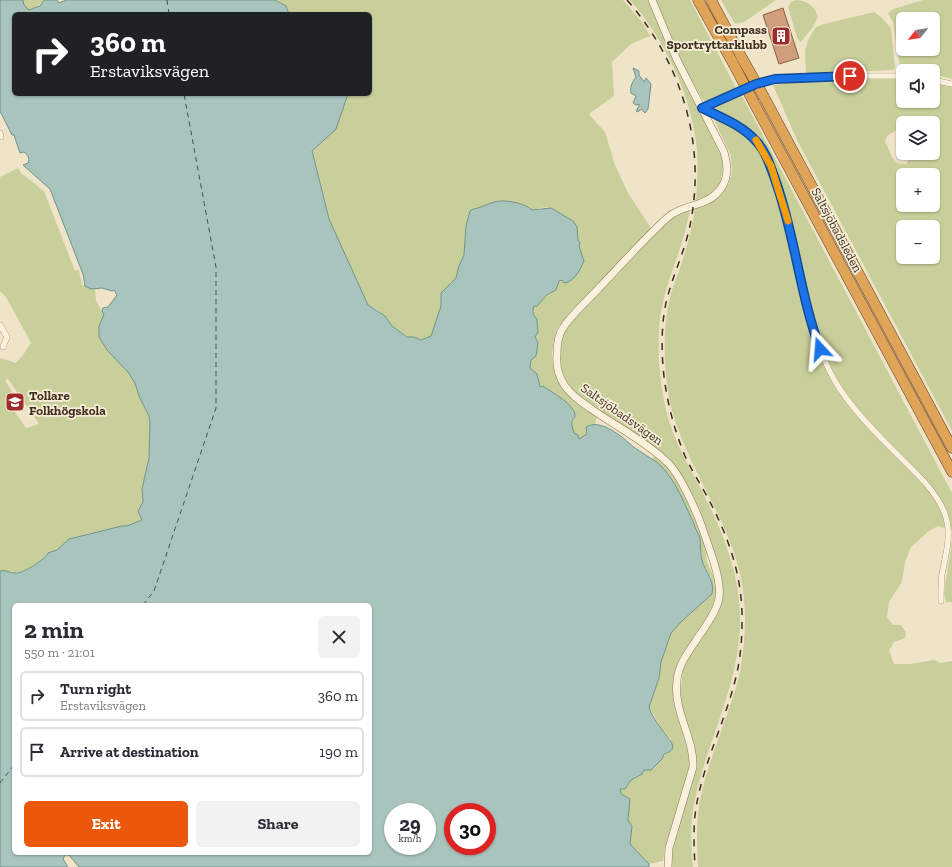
<!DOCTYPE html>
<meta charset="utf-8">
<style>
body{margin:0;font-family:"Zilla Slab",serif;background:#f2f2f3;color:#2b2b33;height:100vh;display:flex;flex-direction:column;font-size:15px;white-space:nowrap}
*{box-sizing:border-box;margin:0}
p{font-size:13px;color:#7c7c81}
.icon{flex:none;width:22px;height:22px;fill:none;stroke:currentColor;stroke-width:2;stroke-linecap:round;stroke-linejoin:round}
.map{position:relative;flex:1;overflow:hidden}
.sheet{position:absolute;left:12px;top:603px;width:360px;height:252px;display:flex;flex-direction:column;background:#fff;border-radius:6px;box-shadow:0 1px 3px #0004}
.sheet>*{flex:none}
.banner{position:absolute;left:12px;top:12px;width:360px;height:84px;border-radius:6px;box-shadow:0 1px 3px #0004;background:#202124;color:#fff;overflow:hidden}
.needle{width:26px;rotate:240deg}
.tools{position:absolute;left:896px;top:12px;display:grid;gap:8px}
.tools a{display:grid;place-items:center;width:44px;height:44px;border-radius:6px;background:#fff;box-shadow:0 1px 3px #0004;font-size:20px}
.speed{position:absolute;left:384px;top:803px;display:flex;gap:8px;font-size:20px;font-weight:700;text-align:center}
.speed>*{display:grid;place-content:center;width:52px;height:52px;border-radius:50%;background:#fff;box-shadow:0 1px 3px #0004;line-height:1}
.speed small{font-size:10px;font-weight:400}
.speed .limit{border:6px solid #d22;background:#fff;color:#111}
.pin{position:absolute;display:grid;place-items:center;width:34px;height:34px;color:#fff;margin:-17px;border:2px solid #fff;border-radius:50%;box-shadow:0 1px 4px #0007}
.me{position:absolute;width:44px;margin:-22px;rotate:341deg;stroke-linejoin:round;filter:drop-shadow(0 0 3px #0008)}
.turn{display:flex;align-items:center;gap:14px;height:84px;padding:0 12px;font-size:18px}
.turn .icon{width:52px;height:52px;stroke-width:2.5}
.turn b{display:block;font-size:28px;line-height:34px}
.round{display:grid;place-items:center;flex:none;width:42px;height:42px;border-radius:6px;background:#f2f2f3}
.headline{display:flex;align-items:center;justify-content:space-between;height:68px;padding:0 12px}
h1{font-size:24px;font-weight:700;line-height:30px}
.cta{display:flex;gap:8px;margin-top:auto;padding:8px 12px}
.cta a{flex:1;height:46px;border-radius:6px;background:#ea580c;color:#fff;font-size:16px;font-weight:700;line-height:46px;text-align:center}
.cta a+a{background:#f2f2f3;color:#2b2b33}
ul{padding:0;list-style:none}
li{display:flex;align-items:center;gap:12px;height:50px;margin:0 8px 6px;padding:0 4px;border:2px solid #e1e1e2;border-radius:6px}
li div{flex:1}
li b{display:block;font-size:15px}
li em{font-style:normal}
.map>svg:first-child{display:block}
.green{fill:#c9cf9b;fill-rule:evenodd}
.water{fill:#a9c4bc;stroke:#6f938a;fill-rule:evenodd}
.lines{fill:none;stroke-linecap:round;stroke-linejoin:round}
.ferry{stroke:#2f5d5a;stroke-width:1;stroke-dasharray:5 4;stroke-linecap:butt}
.building{fill:#cf9f7d;stroke:#8d5f41}
.minor-casing{stroke:#8d765c;stroke-width:6}
.tertiary-casing{stroke:#8d765c;stroke-width:8}
.motorway-casing{stroke:#5b4430;stroke-width:11}
.minor{stroke:#faf1dc;stroke-width:5.5}
.tertiary{stroke:#faf1dc;stroke-width:7}
.motorway{stroke:#e0a458;stroke-width:10}
.rail{stroke:#3d2e20;stroke-width:1.5;stroke-dasharray:7 7;stroke-linecap:butt}
.motorway-bridge-casing{stroke:#5b4430;stroke-width:11;stroke-linecap:butt}
.motorway-bridge{stroke:#e0a458;stroke-width:10}
.route-casing{stroke:#114b97;stroke-width:10}
.route{stroke:#1a73e8;stroke-width:7}
.slow{stroke:#f59e0b;stroke-width:7}
.labels{text-anchor:middle;dominant-baseline:central;stroke-width:3.5;stroke-linejoin:round;paint-order:stroke}
.poi-label{font-size:13px;font-weight:bold;fill:#3d2e20;stroke:#f7eed8;text-anchor:end}
.street-label{font-size:13px;fill:#3d2e20;stroke:#f7eed8}
</style>
<div class="map">
<svg width="952" height="867" viewBox="0 0 952 867">
<rect width="100%" height="100%" fill="#f0e4c8"/>
<path class="green" d="M20,0H44C39,5 36,9 28,10L24,5L22,0Z
M275,0H623L642,22L650,36L631,44L612,62L614,96L589,114L605,132L615,165L628,193L651,228L558,327C552,342 549,363 558,379C563,387 588,408 597,415L595,425H589L587,434L579,439C575,435 570,428 572,422C573,420 575,419 575,417C578,405 548,391 540,387L538,379L530,368L531,360L536,356L538,343L535,337L538,332L537,319C533,316 532,311 534,306L556,290L559,281L578,273L583,261L579,246L577,227L573,221L558,212L546,207L532,210C524,203 511,201 501,201C492,201 482,208 473,209L470,211L466,226L464,255L459,266L456,278L441,293V306L431,336L421,340L414,337L410,338L395,329L378,310L368,305L329,219L312,151L336,129L348,94H370V14H289L286,6Z
M630,0H649L723,160C723,185 718,190 696,203C697,182 699,162 696,142C690,93 663,37 630,0Z
M656,0H690L736,88L708,102L703,100L679,59Z
M721,0H776L744,22L735,24Z
M797,0C809,2 814,5 818,17L813,27L801,42L797,38L788,7L791,2Z
M923,0H952V79L933,74V71H902L900,68L893,23L888,13L893,9ZM903,19H933V49H903Z
M874,12L881,17L891,28L895,67L893,70L806,74L805,51L808,40L816,27L824,24Z
M892,78L903,79V101H933V82L952,87V431L797,140L773,85L800,82ZM906,118L907,123H933V153H921V155L909,159L906,164L897,163L892,157L885,141L888,135L899,129L901,119ZM903,175H933V205H903ZM903,227H933V257H903Z
M742,96L952,493V530L938,526L929,531L911,547L905,562L902,582L889,602L887,617L893,625H901L906,632L905,638L894,642L889,650L894,664H910L934,660L941,663L952,661V867H698C697,846 696,826 699,805C707,763 725,725 737,684C743,662 745,638 745,616C745,527 679,470 667,386C664,358 663,325 670,297C672,288 676,280 679,271C686,250 692,230 695,208L712,201L721,194L729,183L732,173L731,156L713,117L715,107Z
M18,168L21,173L44,191L75,271L79,270L82,285L91,289L95,288L96,300L101,310L105,314L99,326V337L107,350L128,372L135,383L139,396L149,416L150,422L149,458L142,489L143,502L138,511L142,520L127,526H122L69,539L56,550L48,553C45,560 24,572 16,573L10,571H0V358L16,363L23,355L31,343L6,297L0,291V177ZM8,379L39,424L26,428L13,409L18,402L5,380Z
M690,208C686,238 673,265 665,294C655,330 658,374 666,410C674,443 692,471 707,501C725,537 739,575 740,615C742,682 706,741 694,805C690,825 691,847 693,867H672L673,845L693,778L680,698L683,669L687,659L722,597L723,585L706,530L671,461L661,452L576,395C558,373 558,357 564,330L672,217Z
M656,455L671,470L692,508L705,543L707,562L716,582V599L710,612L680,658L676,670L690,753L691,766L665,848L663,861L649,864L630,844L632,827L628,820L630,799L621,794L620,789H625L631,780L642,774L644,770H651C658,765 660,755 669,753L671,739L663,731L649,707L659,678L661,662L671,633L683,620L712,594V591L711,578L702,561L700,537L689,513L670,477L652,458Z
M952,540V602H946L944,593Z"/>
<path class="water" d="M0,0H23L24,5L29,10L40,6L44,0H57L59,3L66,0H275L286,6L289,14H14V94H348L336,129L312,151L329,219L368,305L385,316L392,326L407,337H414L421,340L431,336L441,306V293L456,278L459,266L464,255L466,226L470,211L473,209C482,208 492,201 501,201C511,201 524,203 532,210L551,208L573,221L577,227L578,240L580,243L579,246L584,261C580,270 574,282 564,283L562,280L559,281L556,290L547,295L537,306H534C532,311 533,316 537,319L538,332L535,337L538,343L536,356L531,360L530,368L537,374L540,387L543,386C551,392 576,405 575,416C575,418 573,419 572,421C571,425 573,429 574,433L578,435L579,439L587,434L586,427C598,420 612,430 622,437C628,442 634,448 641,452C648,457 655,460 661,466C676,481 685,505 694,524C695,529 699,534 700,538C701,545 700,553 702,560C705,572 715,580 712,594L683,620L671,633L661,662L659,678L649,707C651,715 658,724 663,731C669,740 681,749 664,754L662,759L651,770H644L642,774L631,780L625,789H620L621,794L630,799L628,820L632,826L630,844L649,864V867H79L69,855H65L63,859L68,867H0V571C8,570 9,573 16,573C22,574 46,559 48,553L57,550L69,539L122,526H127L142,520L138,511L143,502L142,489L149,458L150,422L149,416L139,396L135,383L128,372L107,350L99,337V326L104,314L102,311L103,308L108,307L117,295L114,290L112,291L102,288L91,289L85,286L83,274L50,189L23,165L28,163C30,158 28,155 24,152L20,153L14,135H12L0,111ZM14,605H370V853H14ZM393,812H427V846H393ZM453,812H487V846H453Z
M633,68L639,71V75L644,82L646,78L651,84L648,109L645,113L641,109L638,112L636,111L639,106V104L636,105L633,103L636,96L631,93C630,87 632,82 636,77Z"/>
<g class="lines">
<path class="ferry" d="M167,0L169,14
M143,605L154,591L216,408V267L184,94
M0,783L14,765"/>
</g>
<path class="building" d="M783,8L799,58L779,64L763,15Z"/>
<g class="lines">
<g class="minor-casing">
<path id="minor" d="M933,80L952,84
M702,108C720,117 741,125 756,140C767,152 772,171 778,186C799,250 801,323 836,383C852,409 875,432 896,453C914,471 936,490 945,514C952,534 946,554 942,574C941,583 941,592 941,601
M702,108L756,84L775,79L819,76H903
M0,133L1,137
M0,325L7,337L3,347"/>
</g>
<g class="tertiary-casing">
<path id="tertiary" d="M652,0L677,60L724,152C732,177 723,196 698,204C686,208 676,210 667,218C643,240 621,265 599,288C587,301 572,314 563,328C558,335 557,345 557,354C556,365 558,376 565,386C571,395 581,402 590,408C615,426 644,440 667,462C680,474 697,512 703,530C709,549 722,579 719,598C716,614 703,629 695,642C686,655 678,666 677,681C673,711 694,737 693,767L669,848L668,867"/>
</g>
<g class="motorway-casing">
<path id="motorway" d="M698,0L733,63
M711,0L742,58
M764,97L952,448
M754,103L952,472"/>
</g>
<use href="#minor" class="minor"/>
<use href="#tertiary" class="tertiary"/>
<use href="#motorway" class="motorway"/>
<path class="rail" d="M627,0C682,63 708,147 689,230C684,252 674,273 668,295C660,322 661,362 666,390C670,413 676,434 685,456C692,471 701,485 709,500C729,538 743,578 742,622C742,642 740,662 735,681C724,724 703,764 696,808C693,827 694,847 695,867"/>
<g class="motorway-bridge-casing">
<path id="motorway-bridge" d="M742,58L764,97
M733,63L754,103"/>
</g>
<use href="#motorway-bridge" class="motorway-bridge"/>
</g>
<g class="lines">
<g class="route-casing">
<path id="route" d="M820,349C800,295 795,236 776,182C771,168 766,151 756,141C742,125 720,117 702,108L756,84L775,79L850,76"/>
</g>
<use href="#route" class="route"/>
<path class="slow" d="M756,140L771,166L788,221"/>
</g>
<defs>
<g id="building-square" transform="scale(1)"><rect x="-9" y="-9" width="18" height="18" rx="4" fill="#9e2a2b" stroke="#f7eed8"/><path d="M-4-6H4V6H1V3H-1V6H-4ZM-2.5-4.3h1.7v1.8h-1.7ZM.8-4.3h1.7v1.8H.8ZM-2.5-1h1.7V.8h-1.7ZM.8-1h1.7V.8H.8Z" fill="#fff"/></g>
<g id="university-square" transform="scale(1)"><rect x="-9" y="-9" width="18" height="18" rx="4" fill="#9e2a2b" stroke="#f7eed8"/><path d="M0-5L7-2L0 1L-7-2ZM-4 1L0 2.5L4 1V4Q0 6-4 4Z" fill="#fff"/></g>
</defs>
<g fill-rule="evenodd">
<use href="#building-square" x="781" y="36"/>
<use href="#university-square" x="15" y="402"/>
</g>
<g class="labels">
<g class="poi-label">
<text x="767" y="29">Compass<tspan x="767" dy="15">Sportryttarklubb</tspan></text>
<text x="29" y="395" text-anchor="start">Tollare<tspan x="29" dy="15">Folkhögskola</tspan></text>
</g>
<g class="street-label">
<text transform="translate(837 230) rotate(62)">Saltsjöbadsleden</text>
<text transform="translate(622 414) rotate(35)">Saltsjöbadsvägen</text>
</g>
</g>
</svg>
<div class="tools">
<a><svg class="needle" viewBox="-14 -14 28 28"><path d="M0-13l5 13h-10z" fill="#e53935"/><path d="M0 13l5-13h-10z" fill="#7c7c81"/></svg></a>
<a><svg class="icon" aria-label="sound" viewBox="0 0 24 24"><path d="M4 9h4l5-4v14l-5-4H4zM17 9q2 3 0 6"/></svg></a>
<a><svg class="icon" aria-label="layers" viewBox="0 0 24 24"><path d="M12 4l9 5-9 5-9-5zM3 14l9 5 9-5"/></svg></a>
<a>+</a>
<a>−</a>
</div>
<div class="speed"><div>29<small>km/h</small></div><div class="limit">30</div></div>
<div class="pin" style="left:850px;top:76px;background:#d93025"><svg class="icon" aria-label="arrive" viewBox="0 0 24 24"><path d="M6 21V4h12l-3 4 3 4H6"/></svg></div>
<svg class="me" style="left:820px;top:349px" viewBox="-20 -20 40 40"><path d="M0-17L14 15 0 8-14 15z" fill="#1a73e8" stroke="#fff" stroke-width="4"/></svg>
<div class="banner">
<div class="turn"><svg class="icon" aria-label="right" viewBox="0 0 24 24"><path d="M7 20v-9h11M14 6l5 5-5 5"/></svg><div><b>360 m</b>Erstaviksvägen</div></div>
</div>
<section class="sheet">
<div class="headline"><div><h1>2 min</h1><p>550 m · 21:01</p></div><a class="round"><svg class="icon" aria-label="close" viewBox="0 0 24 24"><path d="M6 6l12 12M18 6L6 18"/></svg></a></div>
<ul>
<li><svg class="icon" aria-label="right" viewBox="0 0 24 24"><path d="M7 20v-9h11M14 6l5 5-5 5"/></svg><div><b>Turn right</b><p>Erstaviksvägen</p></div><em>360 m</em></li>
<li><svg class="icon" aria-label="arrive" viewBox="0 0 24 24"><path d="M6 21V4h12l-3 4 3 4H6"/></svg><div><b>Arrive at destination</b></div><em>190 m</em></li>
</ul>
<div class="cta"><a>Exit</a><a>Share</a></div>
</section>
</div>
